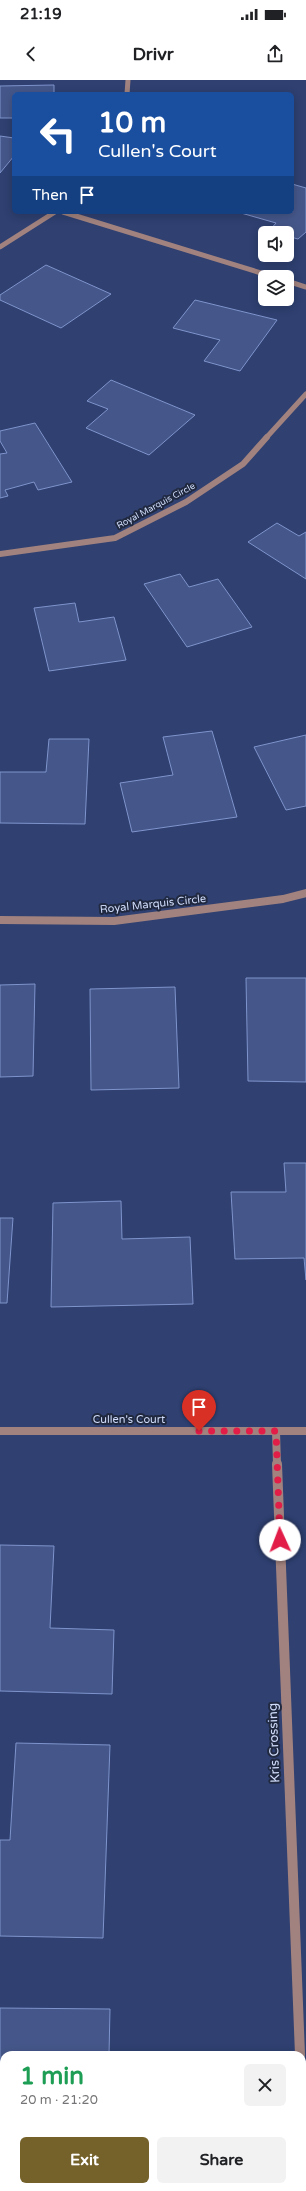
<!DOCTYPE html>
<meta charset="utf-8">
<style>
body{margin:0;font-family:"Varela Round",sans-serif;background:#f2f2f2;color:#202124;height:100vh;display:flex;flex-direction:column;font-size:15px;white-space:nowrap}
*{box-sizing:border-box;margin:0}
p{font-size:13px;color:#757577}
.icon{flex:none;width:22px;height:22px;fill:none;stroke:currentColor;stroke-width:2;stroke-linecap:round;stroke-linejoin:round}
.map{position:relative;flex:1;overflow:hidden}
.side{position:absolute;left:0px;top:1971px;width:306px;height:140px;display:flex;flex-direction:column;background:#fff;border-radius:12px 12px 0 0;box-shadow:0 2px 10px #0003}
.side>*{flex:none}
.banner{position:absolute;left:12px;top:12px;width:282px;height:122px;border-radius:6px;box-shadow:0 2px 10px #0003;background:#1a4fa0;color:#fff;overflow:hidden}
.tools{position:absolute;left:258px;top:146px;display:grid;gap:8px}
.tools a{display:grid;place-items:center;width:36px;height:36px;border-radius:6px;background:#fff;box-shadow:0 2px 10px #0003;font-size:20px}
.pin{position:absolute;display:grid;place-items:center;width:34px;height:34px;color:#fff;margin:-41px -17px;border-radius:50% 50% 50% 0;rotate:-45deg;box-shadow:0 0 4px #0007}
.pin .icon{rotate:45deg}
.me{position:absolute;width:44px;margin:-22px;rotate:358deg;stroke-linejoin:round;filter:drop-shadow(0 0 3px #0008)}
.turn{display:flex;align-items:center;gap:14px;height:84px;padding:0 20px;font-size:18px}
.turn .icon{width:52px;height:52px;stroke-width:2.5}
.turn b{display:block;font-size:28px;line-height:34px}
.then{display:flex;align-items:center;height:38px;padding:0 20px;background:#0003;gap:8px;font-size:15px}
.round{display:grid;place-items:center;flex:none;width:42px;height:42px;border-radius:6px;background:#f2f2f2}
.overview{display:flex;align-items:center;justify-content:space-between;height:68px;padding:0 20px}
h1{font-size:24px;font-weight:700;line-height:30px;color:#1e9e55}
.action{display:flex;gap:8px;margin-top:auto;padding:8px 20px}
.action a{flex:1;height:46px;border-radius:6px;background:#75622b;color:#fff;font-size:16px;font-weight:700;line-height:46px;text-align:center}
.action a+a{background:#f2f2f2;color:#202124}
.status{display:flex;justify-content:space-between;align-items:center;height:28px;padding:0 20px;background:#fff;direction:ltr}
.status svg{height:11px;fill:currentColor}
header{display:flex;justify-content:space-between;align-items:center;height:52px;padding:0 20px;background:#fff;font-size:18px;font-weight:700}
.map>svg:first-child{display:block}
.building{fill:#45578a;stroke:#7f94cc}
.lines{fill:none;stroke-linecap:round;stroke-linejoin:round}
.street-far3{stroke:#a1827e;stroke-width:5}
.street-far2{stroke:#a1827e;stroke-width:6}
.street-far1{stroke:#a1827e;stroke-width:8}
.street{stroke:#a1827e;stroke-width:10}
.route{stroke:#e11d48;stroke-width:7;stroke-dasharray:0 12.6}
.labels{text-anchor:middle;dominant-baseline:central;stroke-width:4;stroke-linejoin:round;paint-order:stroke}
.far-street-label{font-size:9px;fill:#d0dcfa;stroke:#20293f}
.street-label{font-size:11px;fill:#d0dcfa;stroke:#20293f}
.near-street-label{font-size:13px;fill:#d0dcfa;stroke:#20293f}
</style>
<div class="status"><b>21:19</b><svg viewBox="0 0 49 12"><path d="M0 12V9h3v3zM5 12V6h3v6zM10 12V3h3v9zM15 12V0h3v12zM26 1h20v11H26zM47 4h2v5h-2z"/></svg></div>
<header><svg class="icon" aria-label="back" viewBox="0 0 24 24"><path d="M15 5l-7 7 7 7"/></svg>Drivr<svg class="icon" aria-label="share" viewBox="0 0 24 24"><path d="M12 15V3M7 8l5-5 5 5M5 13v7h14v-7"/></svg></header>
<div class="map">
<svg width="306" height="2111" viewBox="0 0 306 2111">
<rect width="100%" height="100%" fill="#2f4071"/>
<path class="building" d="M54,5V14H14V38H0V6Z
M0,56L14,58V76L0,93Z
M292,104L306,108V152L298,159L287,156V153L269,151L276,143L241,133L292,132Z
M46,185L111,214L61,248L0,220V215Z
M195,220L277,240L240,291L204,281L220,260L173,248Z
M111,300L195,335L149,375L86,348L108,329L87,321Z
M35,343L72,402L38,410L34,402L5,410L8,416L0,418V374L7,373L0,361V351Z
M277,443L299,456L306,452V499L248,462Z
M180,494L189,507L218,499L252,547L187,567L144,504Z
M75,523L79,542L114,537L126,580L49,591L34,528Z
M212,651L237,737L132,752L120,703L173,695L163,657Z
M306,655V726L286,730L254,667Z
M49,659H89L85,744L0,743V692H46Z
M246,898H306V1002L248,1001Z
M35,904L33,996L0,997V905Z
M175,907L179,1008L91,1010L90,909Z
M284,1083H306V1200L304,1178L235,1179L231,1112H286Z
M121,1121L122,1159L190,1157L193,1224L51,1227L53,1123Z
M0,1138H13L7,1223H0Z
M0,1465L54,1466L50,1548L114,1550L112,1614L0,1611Z
M16,1663L110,1665L103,1858L0,1856V1760H10Z
M0,1928L110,1929L109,1975H4V2107H86V2111H0Z"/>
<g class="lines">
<path class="street-far3" d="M127,14L128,0
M63,132L274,197
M0,167L55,132
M287,201L306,207
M266,358L306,314"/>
<path class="street-far2" d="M0,474L115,458L186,422L243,384L267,357"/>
<path class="street-far1" d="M0,840L114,841L283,819L306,813
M0,1351H306
M276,1351L277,1385"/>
<path class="street" d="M277,1384L300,1975
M302,2033L305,2111"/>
</g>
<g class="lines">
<path class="route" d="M199,1351H276L280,1460"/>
</g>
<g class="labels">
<g class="far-street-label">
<text transform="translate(156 426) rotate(-28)">Royal Marquis Circle</text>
</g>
<g class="street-label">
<text transform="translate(153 824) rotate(-6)">Royal Marquis Circle</text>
<text x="129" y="1339">Cullen's Court</text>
</g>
<g class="near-street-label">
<text transform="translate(274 1663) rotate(-92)">Kris Crossing</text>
</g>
</g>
</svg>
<div class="tools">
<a><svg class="icon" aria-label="sound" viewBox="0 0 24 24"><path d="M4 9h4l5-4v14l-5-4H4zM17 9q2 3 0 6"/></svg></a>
<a><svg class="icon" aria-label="layers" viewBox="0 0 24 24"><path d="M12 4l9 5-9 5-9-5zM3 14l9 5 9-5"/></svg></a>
</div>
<div class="pin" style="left:199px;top:1351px;background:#d93025"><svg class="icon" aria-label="arrive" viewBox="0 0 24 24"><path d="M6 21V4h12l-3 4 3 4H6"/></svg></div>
<svg class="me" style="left:280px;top:1460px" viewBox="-20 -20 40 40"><circle r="19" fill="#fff"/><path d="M0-13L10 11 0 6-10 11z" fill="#e11d48"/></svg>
<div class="banner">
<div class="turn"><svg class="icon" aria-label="left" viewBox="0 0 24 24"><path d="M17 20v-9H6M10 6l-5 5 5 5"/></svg><div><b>10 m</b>Cullen's Court</div></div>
<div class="then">Then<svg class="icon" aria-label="arrive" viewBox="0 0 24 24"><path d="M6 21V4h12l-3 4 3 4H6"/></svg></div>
</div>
<section class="side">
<div class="overview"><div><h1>1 min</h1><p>20 m · 21:20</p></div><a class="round"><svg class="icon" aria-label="close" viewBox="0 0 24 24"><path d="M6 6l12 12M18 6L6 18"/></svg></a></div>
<div class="action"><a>Exit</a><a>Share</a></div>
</section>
</div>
